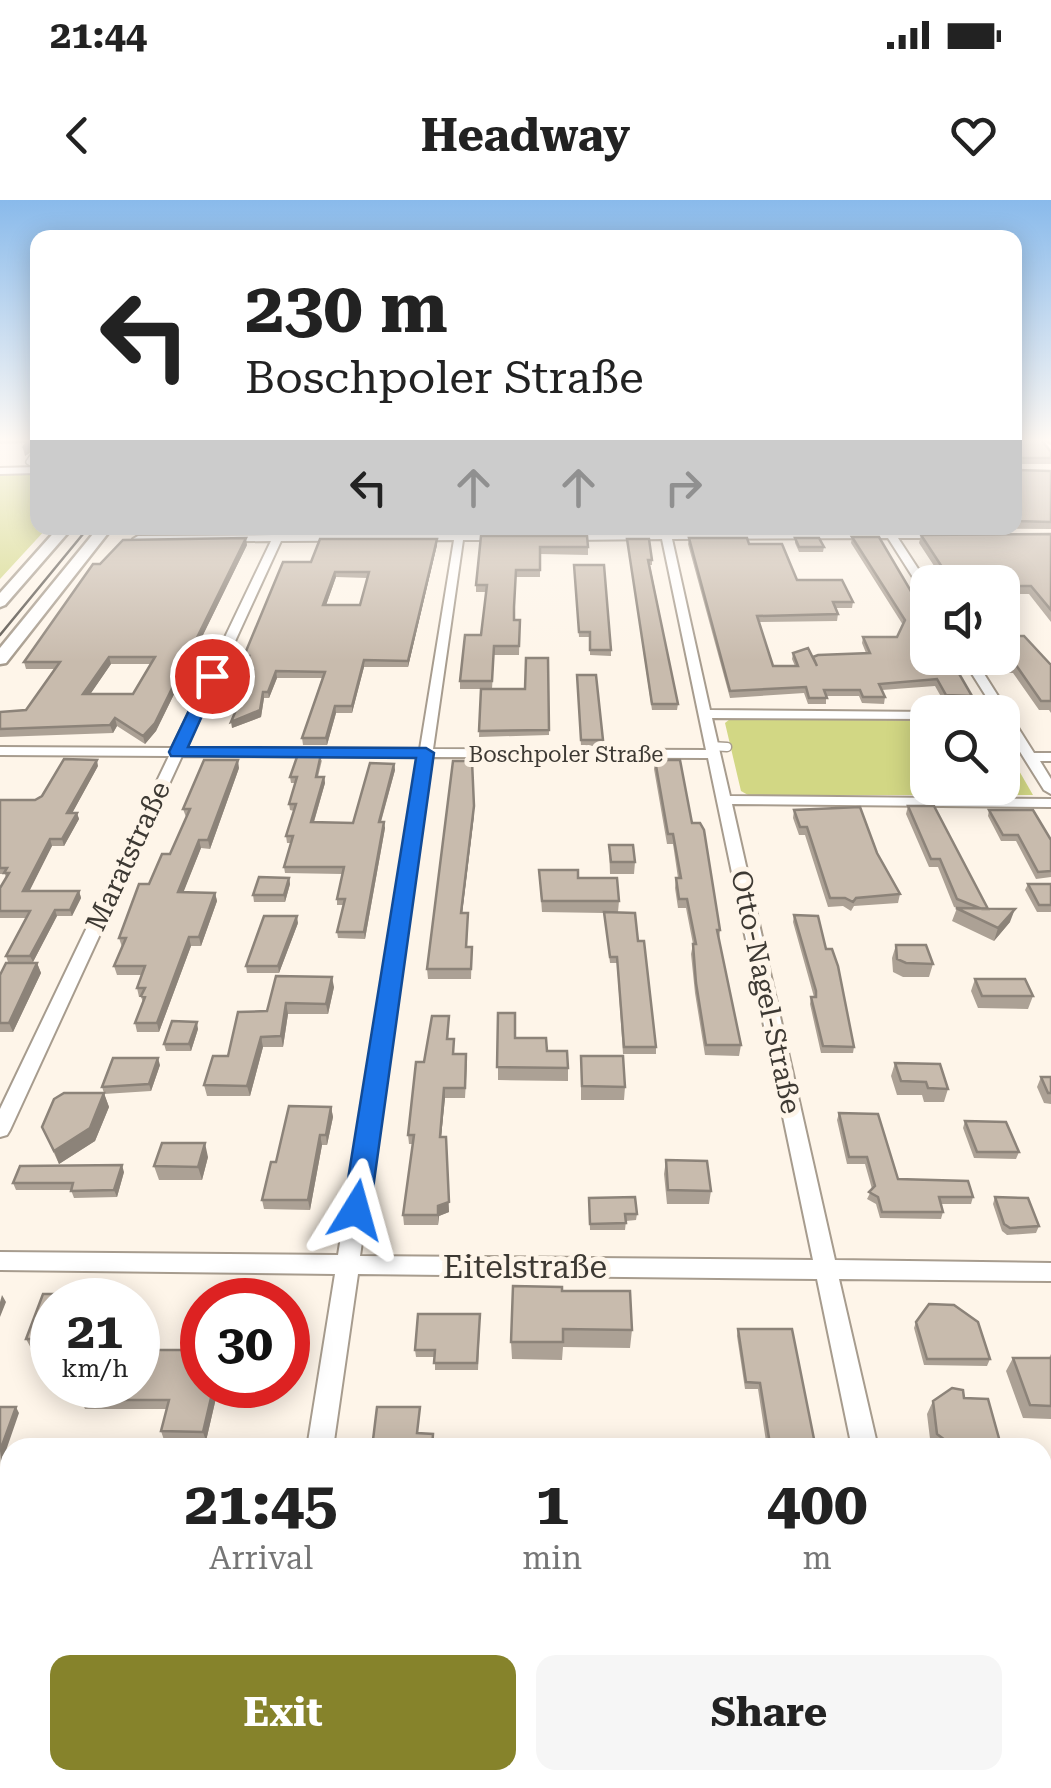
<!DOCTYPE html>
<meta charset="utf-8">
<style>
body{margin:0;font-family:"Roboto Serif",serif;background:#f6f6f6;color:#222;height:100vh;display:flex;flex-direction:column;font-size:38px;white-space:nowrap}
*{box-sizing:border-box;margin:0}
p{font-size:32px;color:#767676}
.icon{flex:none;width:55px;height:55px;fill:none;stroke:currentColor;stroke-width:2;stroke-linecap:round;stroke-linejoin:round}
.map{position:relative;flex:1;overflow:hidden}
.sheet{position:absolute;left:0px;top:1238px;width:1052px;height:352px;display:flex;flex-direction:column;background:#fff;border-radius:30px 30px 0 0;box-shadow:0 5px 25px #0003}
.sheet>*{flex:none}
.top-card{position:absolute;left:30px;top:30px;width:992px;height:305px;border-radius:20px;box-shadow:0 5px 25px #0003;background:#fff;color:#222;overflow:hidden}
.buttons{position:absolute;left:910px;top:365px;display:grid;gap:20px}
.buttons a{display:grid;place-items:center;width:110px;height:110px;border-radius:20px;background:#fff;box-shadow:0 5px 25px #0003;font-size:50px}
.speed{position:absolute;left:30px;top:1078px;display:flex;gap:20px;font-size:50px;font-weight:700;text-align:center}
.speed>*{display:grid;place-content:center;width:130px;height:130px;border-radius:50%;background:#fff;box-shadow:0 5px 25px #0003;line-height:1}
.speed small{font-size:25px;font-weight:400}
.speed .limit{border:15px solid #d22;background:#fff;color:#111}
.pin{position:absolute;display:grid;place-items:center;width:85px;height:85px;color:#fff;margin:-42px;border:5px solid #fff;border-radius:50%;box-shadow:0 2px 10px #0007}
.me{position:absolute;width:110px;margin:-55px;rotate:8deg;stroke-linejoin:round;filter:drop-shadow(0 0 8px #0008)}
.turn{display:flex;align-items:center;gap:35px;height:210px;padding:0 50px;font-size:45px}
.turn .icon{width:130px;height:130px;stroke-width:2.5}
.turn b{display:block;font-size:70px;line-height:85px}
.lanes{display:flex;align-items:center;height:95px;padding:0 50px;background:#0003;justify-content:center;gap:50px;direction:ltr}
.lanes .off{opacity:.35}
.eta{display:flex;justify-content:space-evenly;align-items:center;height:170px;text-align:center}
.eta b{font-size:60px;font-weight:700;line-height:70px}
.cta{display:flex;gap:20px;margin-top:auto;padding:20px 50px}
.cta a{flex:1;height:115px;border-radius:20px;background:#86832b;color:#fff;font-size:40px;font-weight:700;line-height:115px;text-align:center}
.cta a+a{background:#f6f6f6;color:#222}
.status{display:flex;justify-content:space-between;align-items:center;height:70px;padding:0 50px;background:#fff;direction:ltr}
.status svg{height:28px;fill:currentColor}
header{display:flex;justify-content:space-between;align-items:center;height:130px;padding:0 50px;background:#fff;font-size:45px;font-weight:700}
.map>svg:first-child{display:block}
.green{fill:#d2d784}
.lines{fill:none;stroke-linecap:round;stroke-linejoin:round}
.service-far1-casing{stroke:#a79c8e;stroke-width:8}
.service-casing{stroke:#a79c8e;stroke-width:11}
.minor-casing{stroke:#a79c8e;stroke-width:4}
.tertiary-casing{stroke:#a79c8e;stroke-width:6}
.secondary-casing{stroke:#a79c8e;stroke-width:5}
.service-far1{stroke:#fff;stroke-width:5}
.service{stroke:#fff;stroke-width:8}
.minor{fill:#fff;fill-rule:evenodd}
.tertiary{fill:#fff;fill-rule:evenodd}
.secondary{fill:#fff;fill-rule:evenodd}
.tram{stroke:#5b564f;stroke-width:2.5}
.wall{fill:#aca195;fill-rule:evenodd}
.shaded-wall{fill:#8c8379}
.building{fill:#c8bbad;stroke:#8c8379;stroke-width:2.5;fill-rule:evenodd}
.route{fill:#1a73e8;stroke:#114b97;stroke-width:2.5}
.labels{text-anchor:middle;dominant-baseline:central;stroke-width:10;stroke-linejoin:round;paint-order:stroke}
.far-street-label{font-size:22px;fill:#3d3933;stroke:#fef5e9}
.street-label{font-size:28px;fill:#3d3933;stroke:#fef5e9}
.near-street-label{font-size:32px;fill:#3d3933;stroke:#fef5e9}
</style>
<div class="status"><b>21:44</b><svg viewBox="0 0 49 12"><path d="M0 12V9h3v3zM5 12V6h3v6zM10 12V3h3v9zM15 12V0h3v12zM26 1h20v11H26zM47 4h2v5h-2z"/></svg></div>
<header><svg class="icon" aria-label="back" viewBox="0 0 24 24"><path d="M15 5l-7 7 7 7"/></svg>Headway<svg class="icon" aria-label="heart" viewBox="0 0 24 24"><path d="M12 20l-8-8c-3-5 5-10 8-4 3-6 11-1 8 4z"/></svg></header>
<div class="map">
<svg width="1051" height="1588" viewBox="0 0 1051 1588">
<rect width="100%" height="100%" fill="#fef5e9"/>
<path class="green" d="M37,273L38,328H47L0,379V275Z
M730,519L927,520L928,588H1002L1003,543L1033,595H748L741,591L725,523Z"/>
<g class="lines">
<g class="service-far1-casing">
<path id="service-far1" d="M33,256L29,262L35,265"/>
</g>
<g class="service-casing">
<path id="service" d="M710,546L727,547"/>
</g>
<g class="minor-casing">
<path id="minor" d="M38,267V273L0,274V268Z
M280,329L285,332L283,335H509V339L506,340H463L433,549L706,550L662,339L567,340L564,339V335L941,332L946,335L941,338H898L928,384V396L923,393L888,338L672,339L710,510L933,512H928V519L712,518L730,596L1051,599V607L732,604L835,1060L1051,1063V1081L839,1079L878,1248H852L817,1079L358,1074L333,1248H307L335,1074L0,1070V1052L338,1055L419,557L182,556L10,930L7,935L0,937V909L169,556L0,555V547L172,548L271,341L138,342L133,339L138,336L274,335ZM454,340L420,549L186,548L281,341ZM432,557L708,558L813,1060L360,1056Z
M962,458H974L1034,553H1051V561H1040L1051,579V594L1044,590L1002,523V512H996Z
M254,1580H284V1588H252Z
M922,1580H952L954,1588H922Z"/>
</g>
<g class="tertiary-casing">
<path id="tertiary" d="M1051,238V242L1046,239V238Z"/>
</g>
<g class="secondary-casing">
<path id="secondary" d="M58,328H72L5,405L0,407V393Z
M98,328H112L6,463L0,464V448Z"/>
</g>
<use href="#service-far1" class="service-far1"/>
<use href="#service" class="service"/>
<use href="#minor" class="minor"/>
<use href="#tertiary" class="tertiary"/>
<use href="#secondary" class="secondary"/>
<path class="tram" d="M0,435L88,328"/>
</g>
<path class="wall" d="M0,238H38V255L34,250L25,256L27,243L0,244Z
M1015,238L1051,252V264H1015Z
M1015,270L1051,271V329L910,328H1015Z
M144,328H260L258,331L145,332Z
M325,328H586V330L326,331Z
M624,328H741V329L625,330Z
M788,328H812L811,329H789Z
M842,328H870V329H843Z
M1051,334V422L1029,394H1010L998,378H942L919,343L921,335Z
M481,336L588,347V355L540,354V377H516L514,411V420H520L519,455H494L492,489H525L548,458L549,535L479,537L481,489H460V481L481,435L486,392H476V385Z
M852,337L972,496L970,502H944L935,486L882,490L885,497L884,504L862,503L859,496H826V504H808L804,493L730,498L688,344L689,338L749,344L797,380L853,402L852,408H836L838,414L837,421L759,422L773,466H795L792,459L793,453L813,458L866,453L862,443L863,437H897L903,425L851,343Z
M795,338L824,347L823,352H799L795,343Z
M437,339V345L408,467H364L352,513H336L327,545H303L302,538L322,478H277L269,498H264L261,517L232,528L250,476H244L243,470L246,462H245L244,456L311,362ZM336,377L367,378L360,405H326Z
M627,339L652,360V365H650L678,504L677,510H652Z
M247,345L156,531L145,544L117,526L113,533L0,537V512L26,510L54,469H26L24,462L100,364ZM111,464H151L133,494H90Z
M574,365L611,450V456L590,455V437H579Z
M1013,436L1051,465V513L1049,510H1039L1013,473H1005L995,458H1002Z
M577,475L603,540L602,546H581Z
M322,560L318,577H324L325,583L314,622L353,623L394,564L395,570L381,622L385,628L365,739L338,738L337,732L343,705H337V699L342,674L285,673L284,667L291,643H287L286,636L294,611L290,610L289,604L295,583H291L290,577Z
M655,560L692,623L720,730L719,740L741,845L739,856L705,855L695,793L691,754L693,744L686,708H678L675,688L676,678H678L673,644H667L654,569Z
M98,566L72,613H77L79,619L64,646H52L29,691H79L81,698L72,716H57L33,762H8L6,756L27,718H0V688L6,678L5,674H0V600H35Z
M239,568L210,649L201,648L183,692L215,693L217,701L201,746H191L159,832H137L135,823L143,802L141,797H139L137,788L142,775H117L114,766L122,747L119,738L149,684L170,654L186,617L183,609Z
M908,606L988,709L1010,722L994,741L952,721L957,708L954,707L938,667H929L906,614Z
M794,610L877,653L900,694L898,703L854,706L851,711L843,706L828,707L805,635H799L793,618Z
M989,610L1051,640V677L1036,679L1016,641H1001L988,616Z
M474,615L462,713H468L467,747H472L471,779H428L427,769Z
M609,645L635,662L634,674H610Z
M539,670L578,678L619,701L618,712L638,741L656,847V854H623L617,763H610L604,713L542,712Z
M289,678L290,684L285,702H254L253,695Z
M1028,684H1051V712H1037L1025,690Z
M794,715L826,749L854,847L853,853H821L810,804L811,797H814L793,722Z
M298,723L279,773H247L246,766Z
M896,745L933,764L929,777H903L893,772L892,758Z
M37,763L41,773L13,832H0V775Z
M276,776L334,787L328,814H288L283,847H263L250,896H207L204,885L267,811Z
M975,779L1033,796L1028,809L978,808L971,791Z
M498,813L515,838L547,851L568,868V881L498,880Z
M449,826L448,839L454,854L467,864L465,898H445L441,937L449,1012L439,1016L438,1025H404L403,1015L413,944H409L408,935L424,862Z
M198,829L191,851H166L164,844Z
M581,856L625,887L624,900H581Z
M895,863L948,889L944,902H924L922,895H897L891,876Z
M160,865L151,891L104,894L109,907L95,941L59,964L42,927L104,893L102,887Z
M1041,877H1051V904L1044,903L1037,887Z
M331,907L333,917L327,945H322L310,1010L264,1009L262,1000L276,962Z
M839,913L898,979L973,997L971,1004H941L943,1012L941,1019L880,1018L876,1004L867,999L872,989L865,964H847L837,920Z
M965,921L1019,952L1016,959L974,958L963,928Z
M208,957L202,980H159L154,966Z
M666,960L711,991L709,1004H667L664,974Z
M124,972L117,997L74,998L71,990H16L13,983Z
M995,997L1039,1026L1036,1033L1007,1035L1002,1031L993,1004Z
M589,998L637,1014L636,1020L626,1021L625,1030H590Z
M562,1091L632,1130L630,1148L563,1147L562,1160L512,1159L511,1142Z
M43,1094H88L90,1100H52V1153L33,1152L26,1139Z
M480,1121L478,1170H435V1157H416L415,1150Z
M916,1122L990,1159L987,1166L924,1165L914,1128Z
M738,1129L815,1244L814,1248H767L758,1189H745L737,1136Z
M1051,1154V1219L1023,1218L1006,1171L1013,1158H1049Z
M202,1185H219L206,1241L164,1240L161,1231L167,1209H85L81,1200Z
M964,1198L1000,1242L997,1248L931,1247L927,1214L933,1201Z
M1042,1487L1051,1516V1553H1042Z
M0,1533H10V1578H0Z"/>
<path class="shaded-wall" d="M32,242L34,250L25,256L23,248Z
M246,338L247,345L156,531L145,544L143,536Z
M437,339V345L408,467V461Z
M335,372L336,377L324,411L323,405Z
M109,457L111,464L85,502L83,494Z
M364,460V467L352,513V506Z
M276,471L277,478L269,498L268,492Z
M263,492L264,498L261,517L232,528L231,522Z
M335,506L336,513L327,545L326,538Z
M115,518L117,526L113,533L110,525Z
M97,560L98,566L69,619L67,613Z
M238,560L239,568L210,649L208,640Z
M394,564L395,570L379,628V622Z
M324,577L325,583L312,628L311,622Z
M474,606V615L461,722V713Z
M77,613L79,619L64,646L62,639Z
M384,622L385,628L365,739L364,732Z
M50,639L52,646L26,698L23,691Z
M199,640L201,648L180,701L178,692Z
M289,678L290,684L285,702L284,695Z
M79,691L81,698L72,716L70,710Z
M215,693L217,701L201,746L199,737Z
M1015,709L1010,722L994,741L998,728Z
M55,710L57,716L33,762L30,756Z
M297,716L298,723L279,773L278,766Z
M189,737L191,746L159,832L157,823Z
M37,763L41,773L13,832L9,823Z
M332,777L334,787L328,814L326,804Z
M286,803L288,814L283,847L281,836Z
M197,822L198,829L191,851L189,844Z
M261,837L263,847L250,896L247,886Z
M158,858L160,865L151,891L149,884Z
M444,888L445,898L440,946V937Z
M104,893L109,907L95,941L59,964L54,951Z
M331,907L333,917L327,945L326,935Z
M320,935L322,945L310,1010L308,1000Z
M446,937L449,1012L439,1016L438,1025V1015Z
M205,943L208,957L202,980L198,967Z
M122,965L124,972L117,997L114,990Z
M2,1095L6,1102L0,1117V1102Z
M214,1185H219L206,1241L203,1232Z
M16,1207L19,1213L1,1265L0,1251Z"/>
<path class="building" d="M30,238H38V250L32,242L23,248Z
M1015,238H1040L1051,252V258H1017L1015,266Z
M1015,270L1051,271V322L1015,321Z
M1051,334V410L1031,386H1012L1000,371L944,370L921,335Z
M481,336H587L588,347H540V370H516L514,407V420H520L519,446H494L492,481H460L465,435H481L487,385H476Z
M852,337H879L928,420V458H950L972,496L946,495L937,479L879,484L885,497H863L860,490H824L827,498H809L806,487L730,491L689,338H747L749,344H782L797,380H842L853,402H833L838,414L757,416L773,466H798L793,453L808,448L817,466L813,457L818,455L870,453L863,437H897L905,420Z
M246,338L155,523L143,536L115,518L110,525L0,529V512L26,510L60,462H24L93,364H100L123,340ZM109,457H155L133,494H83Z
M795,338H819L824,347H799Z
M320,339H437L408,461L364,460L352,506H335L326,538H302L325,472L276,471L268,492H263L260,510L231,522L253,470H243L249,456H244L283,362H311ZM335,372H369L360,405H323Z
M627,339H649L652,360H648L678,504H652Z
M574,365H604L611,450H590V432H579Z
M1002,421L1013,436H1024L1051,465V501H1041L1016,465H1008L1002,457Z
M526,458H548L549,530L479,531L481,489H525Z
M577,475H596L603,540H581Z
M298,554H321L316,577H324L311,622L353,623L370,563L394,564L379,622H384L364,732H337L345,699H337L344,667H284L293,636H286L296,604H289L297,577H290Z
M64,559L97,560L67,613H77L62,639H50L23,691H79L70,710H55L30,756H6L30,711H0V688L9,673H4L7,668H0V600H35L42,596Z
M204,560H238L208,640H199L178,692L215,693L199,737H189L157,823H135L145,797L141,796L145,788H137L145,766H114L126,738H119L139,684H149L162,654H170L190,609H183Z
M655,560H680L692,623H700L704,630L720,730H717L741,845H706L696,783L693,744H696L687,699H679L676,678H681L673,634H668Z
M453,561H472L474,606L461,713H468L466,747H472L471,769H427Z
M908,606H934L988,709H982L957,699L940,659H931Z
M860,607L877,653L900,694L856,698L853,702L845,698H830L807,627H800L794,610Z
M989,610H1033L1051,640V671L1038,672L1018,635H1003Z
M609,645H633L635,662H611Z
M539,670H578V678H617L619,701H542Z
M259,677L289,678L284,695H253Z
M1028,684H1051V705H1039Z
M956,708L1015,709L998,728Z
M604,712L635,713L638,741H644L656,847H624L617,757H610Z
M794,715L818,716L826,749H832L838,766L854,847L823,846L811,797H816V791Z
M264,716H297L278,766H246Z
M896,745H926L933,764L906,763L897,759Z
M6,763H37L9,823H0V775Z
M276,776L332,777L326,804L286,803L281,836L261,837L247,886L204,885L213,856H228L238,812L267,811Z
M975,779H1025L1033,796H982Z
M498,813H515V838H546L547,851H567L568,868L497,867Z
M432,816H449L447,839H454L453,854H466L465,888H444L440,937H446L449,1002L438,1006V1015H403L414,935H408L416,862H424Z
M172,821L197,822L189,844H164Z
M581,856H623L625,887L582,886Z
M113,858H158L149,884L102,887Z
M895,863L940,864L948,889L928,888L926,882L901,881Z
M1041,877H1051V893H1048Z
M64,893H104L90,928L54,951L42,927L54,899Z
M289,906L331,907L326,935H320L308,1000H262L271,962H276Z
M839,913L878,914L898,979L968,981L973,997H939L943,1012H882L878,997L869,992L875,986L867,957H849Z
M965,921L1006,922L1019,952H977Z
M162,943H205L198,967L154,966Z
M666,960L707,961L711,991L668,990Z
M122,965L114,990L71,991L73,983H13L20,966Z
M635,997L637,1014H625L626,1023L590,1024L589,998Z
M995,997L1028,998L1039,1026L1010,1028L1004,1024Z
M513,1086L562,1087V1091H630L632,1130L563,1129V1142H511Z
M43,1094H88L86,1100H52V1139H26Z
M929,1104L954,1105L978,1122L990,1159H927L916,1122Z
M418,1114H480L477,1163H434L435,1150H415Z
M738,1129H792L815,1244H770L760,1183L746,1182Z
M188,1131H202V1185H214L203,1232L161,1231L169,1200H81L86,1185H138V1150H183Z
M1013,1158H1051V1206L1030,1205Z
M952,1188L963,1190L964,1198L988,1199L1000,1242L945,1240L937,1234L933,1201Z
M0,1207H16L0,1251Z
M377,1207H420L417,1233L433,1234L432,1248H372Z
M1042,1370L1048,1388H1042Z
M1042,1487L1051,1516V1548H1042Z
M0,1533H10V1574L0,1573Z
M150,1580H200L198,1588H148Z"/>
<linearGradient id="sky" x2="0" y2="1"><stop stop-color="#89baeb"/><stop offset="0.52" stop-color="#fffaf5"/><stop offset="1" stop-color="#fffaf5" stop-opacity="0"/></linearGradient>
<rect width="1051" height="461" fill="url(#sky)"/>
<path class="route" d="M207,473L220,476L188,547L426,548L434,553L370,1010L366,1018L356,1021L347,1018L343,1010L416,558L171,556L169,552Z"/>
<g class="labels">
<g class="far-street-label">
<text x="566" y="554">Boschpoler Straße</text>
</g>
<g class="street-label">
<text transform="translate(128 656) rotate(-65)">Maratstraße</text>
<text transform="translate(766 792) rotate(78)">Otto-Nagel-Straße</text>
</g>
<g class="near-street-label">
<text x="525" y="1067">Eitelstraße</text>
</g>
</g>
</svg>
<div class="buttons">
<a><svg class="icon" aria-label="sound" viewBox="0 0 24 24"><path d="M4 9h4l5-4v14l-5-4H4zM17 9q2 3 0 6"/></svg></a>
<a><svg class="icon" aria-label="search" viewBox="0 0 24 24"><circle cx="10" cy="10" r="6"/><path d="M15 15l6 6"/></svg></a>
</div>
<div class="speed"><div>21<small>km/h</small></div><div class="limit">30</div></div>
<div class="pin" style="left:212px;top:476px;background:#d93025"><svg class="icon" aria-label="arrive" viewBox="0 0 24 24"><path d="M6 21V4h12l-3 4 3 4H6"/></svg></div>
<svg class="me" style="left:356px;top:1010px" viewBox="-20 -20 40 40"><path d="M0-17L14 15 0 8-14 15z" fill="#1a73e8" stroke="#fff" stroke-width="4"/></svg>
<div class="top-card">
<div class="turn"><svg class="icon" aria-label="left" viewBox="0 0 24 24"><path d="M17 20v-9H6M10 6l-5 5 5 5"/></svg><div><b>230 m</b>Boschpoler Straße</div></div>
<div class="lanes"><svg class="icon" aria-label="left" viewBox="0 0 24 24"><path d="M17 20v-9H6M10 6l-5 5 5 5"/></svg><svg class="icon off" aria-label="ahead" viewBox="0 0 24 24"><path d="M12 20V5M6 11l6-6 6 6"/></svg><svg class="icon off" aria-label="ahead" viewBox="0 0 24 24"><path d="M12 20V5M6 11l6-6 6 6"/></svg><svg class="icon off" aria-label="right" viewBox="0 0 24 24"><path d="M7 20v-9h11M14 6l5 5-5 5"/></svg></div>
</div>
<section class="sheet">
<div class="eta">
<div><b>21:45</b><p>Arrival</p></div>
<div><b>1</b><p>min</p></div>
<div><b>400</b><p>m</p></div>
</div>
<div class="cta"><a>Exit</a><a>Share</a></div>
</section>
</div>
